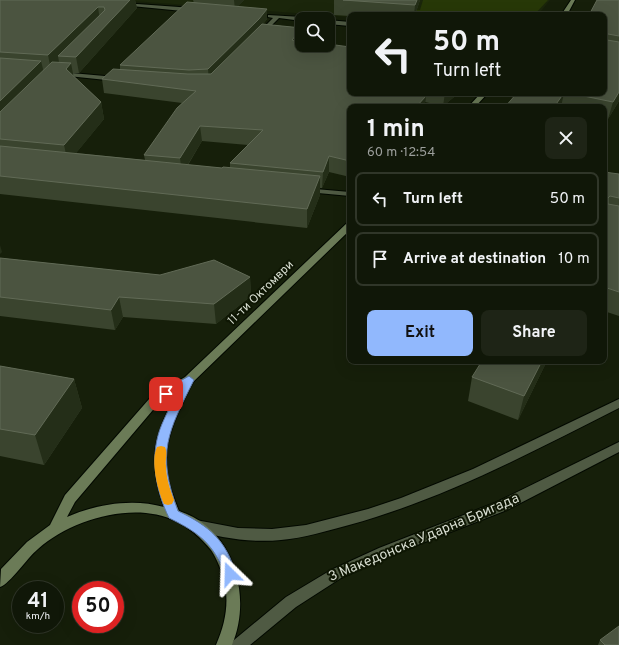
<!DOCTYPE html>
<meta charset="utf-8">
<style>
body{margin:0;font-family:Overpass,sans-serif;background:#1e2416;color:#f1f3f6;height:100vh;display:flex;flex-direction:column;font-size:15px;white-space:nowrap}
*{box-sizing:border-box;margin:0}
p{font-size:13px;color:#9c9f9c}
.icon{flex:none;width:22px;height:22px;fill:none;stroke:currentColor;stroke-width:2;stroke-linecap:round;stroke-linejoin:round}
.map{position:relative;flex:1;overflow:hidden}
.details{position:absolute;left:347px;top:104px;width:260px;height:260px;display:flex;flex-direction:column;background:#101708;border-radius:8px;box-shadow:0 4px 16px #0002,0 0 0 1px #303629}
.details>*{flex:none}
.top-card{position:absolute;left:347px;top:12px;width:260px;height:84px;border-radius:8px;box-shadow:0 4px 16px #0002,0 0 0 1px #303629;background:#101708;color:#f1f3f6;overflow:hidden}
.tools{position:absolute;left:295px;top:12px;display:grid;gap:8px}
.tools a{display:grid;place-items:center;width:40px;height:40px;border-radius:8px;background:#101708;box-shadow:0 4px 16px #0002,0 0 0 1px #303629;font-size:20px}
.speed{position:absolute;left:12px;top:581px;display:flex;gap:8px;font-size:20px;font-weight:700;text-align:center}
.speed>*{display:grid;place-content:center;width:52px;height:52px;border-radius:50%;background:#101708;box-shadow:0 4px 16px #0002,0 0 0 1px #303629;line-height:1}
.speed small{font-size:10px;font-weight:400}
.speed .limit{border:6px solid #d22;background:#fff;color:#111}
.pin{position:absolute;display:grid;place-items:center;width:34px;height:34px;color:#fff;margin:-17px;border-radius:8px;box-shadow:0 2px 6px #0006}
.me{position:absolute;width:44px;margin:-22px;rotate:338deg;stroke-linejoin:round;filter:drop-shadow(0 0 3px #0008)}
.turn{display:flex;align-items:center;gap:14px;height:84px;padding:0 20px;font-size:18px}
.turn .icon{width:52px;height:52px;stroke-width:2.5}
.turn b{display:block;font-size:28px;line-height:34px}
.round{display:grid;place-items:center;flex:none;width:42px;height:42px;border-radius:8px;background:#1e2416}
.summary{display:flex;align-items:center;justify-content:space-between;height:68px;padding:0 20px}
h1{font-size:24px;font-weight:700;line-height:30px}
.action{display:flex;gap:8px;margin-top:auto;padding:8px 20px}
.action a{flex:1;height:46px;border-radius:8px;background:#91b8fd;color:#111;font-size:16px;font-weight:700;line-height:46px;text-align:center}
.action a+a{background:#1e2416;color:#f1f3f6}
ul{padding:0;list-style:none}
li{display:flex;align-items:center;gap:12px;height:54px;margin:0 8px 6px;padding:0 12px;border:2px solid #303629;border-radius:8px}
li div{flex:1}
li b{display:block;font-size:15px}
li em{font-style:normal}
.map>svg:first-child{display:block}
.built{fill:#1b260b}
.green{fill:#273807}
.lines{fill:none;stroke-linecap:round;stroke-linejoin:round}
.minor-casing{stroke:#030900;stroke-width:2}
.tertiary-casing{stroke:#030900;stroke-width:2}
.secondary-casing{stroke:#030900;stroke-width:2}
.minor{fill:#4f5a43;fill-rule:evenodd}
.tertiary{fill:#4f5a43;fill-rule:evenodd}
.secondary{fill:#6b7b57;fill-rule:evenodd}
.wall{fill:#3a442e;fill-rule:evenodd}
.shaded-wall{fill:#242e18}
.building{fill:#4b5440;stroke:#616a56}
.route{fill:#91b8fd;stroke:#5e78a4}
.slow{fill:#f59e0b}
.labels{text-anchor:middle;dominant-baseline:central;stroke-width:4;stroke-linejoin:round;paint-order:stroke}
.street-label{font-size:12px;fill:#d7ddd0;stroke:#0e1603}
.near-street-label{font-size:14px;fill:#d7ddd0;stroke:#0e1603}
</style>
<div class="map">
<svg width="619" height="645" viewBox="0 0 619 645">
<rect width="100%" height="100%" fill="#161f0a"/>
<path class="built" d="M119,0H550L538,15H350V17Z"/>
<path class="green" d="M423,0H548L534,15H405L408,9L420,10Z"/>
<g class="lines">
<g class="minor-casing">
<path id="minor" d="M123,3L193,8L196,10L193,12L121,5Z
M268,15L302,17L305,19H302V21L279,18L262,35H258V33L273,18L268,17Z
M328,20L350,22V26L328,24Z
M60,72L116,77L119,79L116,81L58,75V73Z
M304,188L350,192V196L307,192H304Z"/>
</g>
<g class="tertiary-casing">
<path id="tertiary" d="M619,399V408C532,452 444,499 349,525C327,531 304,538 281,540C252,543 219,538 191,529L189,525L191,521L196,520L238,528L272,529L306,525L368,509L401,498L473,469Z
M619,442V452L507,510L389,556L341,578L296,607L250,645H231L234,640L286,597L331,570L379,548L497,502Z"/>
</g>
<g class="secondary-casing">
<path id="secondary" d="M571,0H575L567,15H561Z
M481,93H488L475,107H468Z
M350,222V230L193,382C179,410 162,440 167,473C169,486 174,499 179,511C233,528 253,596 232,645H216C228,618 231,591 218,563C216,559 214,554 211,550C201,538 191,528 176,521C134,501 72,519 38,549C27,558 10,584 0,587L1,569L27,542L50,525L65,495L150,398L185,377L347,223ZM177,392C154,436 147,459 164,507C133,498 96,504 67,517L75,502L158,404Z"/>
</g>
<use href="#minor" class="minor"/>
<use href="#tertiary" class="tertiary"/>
<use href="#secondary" class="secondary"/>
</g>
<path class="wall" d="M0,0H135L137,8L79,73H73V76L101,102L104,119L76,153L145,160L144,155L182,103L104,93L102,79L120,69V65L194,3L193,0H244L238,6L267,19L263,24L302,28V41H301L350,93L411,94V93H459L443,106L425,102V107H350V177L329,172L322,188H320V195L307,228L0,194ZM202,141L248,145L230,163V168H222L188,165Z
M334,0H420L415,15H350V16L334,15Z
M597,0H619V101L608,119H604V107H505L517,93H604Z
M604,172L619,174V316L604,311Z
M0,258L160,275L250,277L251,296L216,324L123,317L115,330L0,316Z
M547,361L518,420L468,401L472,377Z
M0,366L74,379L82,408L44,465L0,456Z
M600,640L619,645H598Z"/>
<path class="shaded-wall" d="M130,0H135L137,8L79,73L76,57Z
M234,0H244L235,10Z
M417,0H420L415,15H414L415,5Z
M98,7L100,21L58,56L59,62L51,70L48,55Z
M267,9V19L259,30L209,81L208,69Z
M302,28V41L292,54V40Z
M41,61L45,77L0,123V101Z
M71,63L74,79L66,69Z
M619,92V101L608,119L613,102Z
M445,93H459L443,106Z
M564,93L561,107H554Z
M426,96L425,107H416Z
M101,102L104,119L68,163L64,145Z
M200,126L202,141L182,174L180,158Z
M329,156V172L322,188L323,172Z
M320,176V195L307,228V209Z
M0,245L2,252L0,254Z
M250,277L251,296L216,324L214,304Z
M119,297L123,317L115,330L111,310Z
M542,361H547L518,420L524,396Z
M74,379L82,408L44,465L35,435Z"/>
<path class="building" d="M0,0H130L76,57L58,56L105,10L104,7H98L48,55L0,52Z
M343,0H417L415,5Z
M597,0H619V36L608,34L606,35L607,40L619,42V92L613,102L569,93H604V15H589Z
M187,2L267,9L259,19L208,69L189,70L120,65Z
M262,24L302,28L292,40L302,42V45H328V44L350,47V93H407L426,96L416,107H350V161L329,156L323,172L230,163L263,130L200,126L180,158L144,155L177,108L196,91L102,79L113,69L188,74H211Z
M0,58L41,61L0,101Z
M52,62L71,63L66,69L101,102L64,145L0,139V112Z
M517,93H564L554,107H505Z
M0,146L222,168L223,167L320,176L307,209L0,176Z
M604,172L619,174V198L610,196L608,198V204L619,206V292L604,287Z
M0,258L160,275L214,260L250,277L214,304L119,297L111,310L0,297Z
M482,361H542L524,396L472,377Z
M0,366L74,379L35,435L0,429Z
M619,626V645H605L600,640Z"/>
<path class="route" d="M189,376L194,380C168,432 156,452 178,511C209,526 226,540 236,574L234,578L230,579L225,578C223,573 222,567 220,563C209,539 191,529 169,518C155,489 149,454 162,424C167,412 173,401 179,390L166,397L162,396L161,394L162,391Z"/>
<path class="slow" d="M161,446L165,447C168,453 165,460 166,466C166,477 170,490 174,500L172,504L168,505L164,504C158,491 150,461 157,447Z"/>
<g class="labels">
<g class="street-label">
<text transform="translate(261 293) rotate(-44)">11-ти Октомври</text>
</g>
<g class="near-street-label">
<text transform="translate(424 538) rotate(-23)">3 Македонска Ударна Бригада</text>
</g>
</g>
</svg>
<div class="tools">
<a><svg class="icon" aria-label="search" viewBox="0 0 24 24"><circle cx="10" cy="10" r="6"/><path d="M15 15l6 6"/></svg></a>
</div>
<div class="speed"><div>41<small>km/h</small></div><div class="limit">50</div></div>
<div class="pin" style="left:166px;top:394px;background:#d93025"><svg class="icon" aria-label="arrive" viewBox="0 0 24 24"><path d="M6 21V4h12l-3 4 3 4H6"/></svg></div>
<svg class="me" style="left:230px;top:574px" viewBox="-20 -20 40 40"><path d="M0-17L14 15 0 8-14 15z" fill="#91b8fd" stroke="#fff" stroke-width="4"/></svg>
<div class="top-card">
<div class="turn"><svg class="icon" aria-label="left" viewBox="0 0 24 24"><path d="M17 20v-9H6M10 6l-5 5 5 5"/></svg><div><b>50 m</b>Turn left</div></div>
</div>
<section class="details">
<div class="summary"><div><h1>1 min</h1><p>60 m · 12:54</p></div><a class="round"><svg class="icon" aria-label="close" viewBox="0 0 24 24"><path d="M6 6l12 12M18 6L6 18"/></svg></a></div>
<ul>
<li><svg class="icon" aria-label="left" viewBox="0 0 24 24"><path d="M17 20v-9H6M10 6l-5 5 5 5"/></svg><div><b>Turn left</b></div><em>50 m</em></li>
<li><svg class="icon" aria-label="arrive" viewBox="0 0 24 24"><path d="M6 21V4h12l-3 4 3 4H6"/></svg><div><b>Arrive at destination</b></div><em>10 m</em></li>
</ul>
<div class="action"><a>Exit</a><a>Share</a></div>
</section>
</div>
